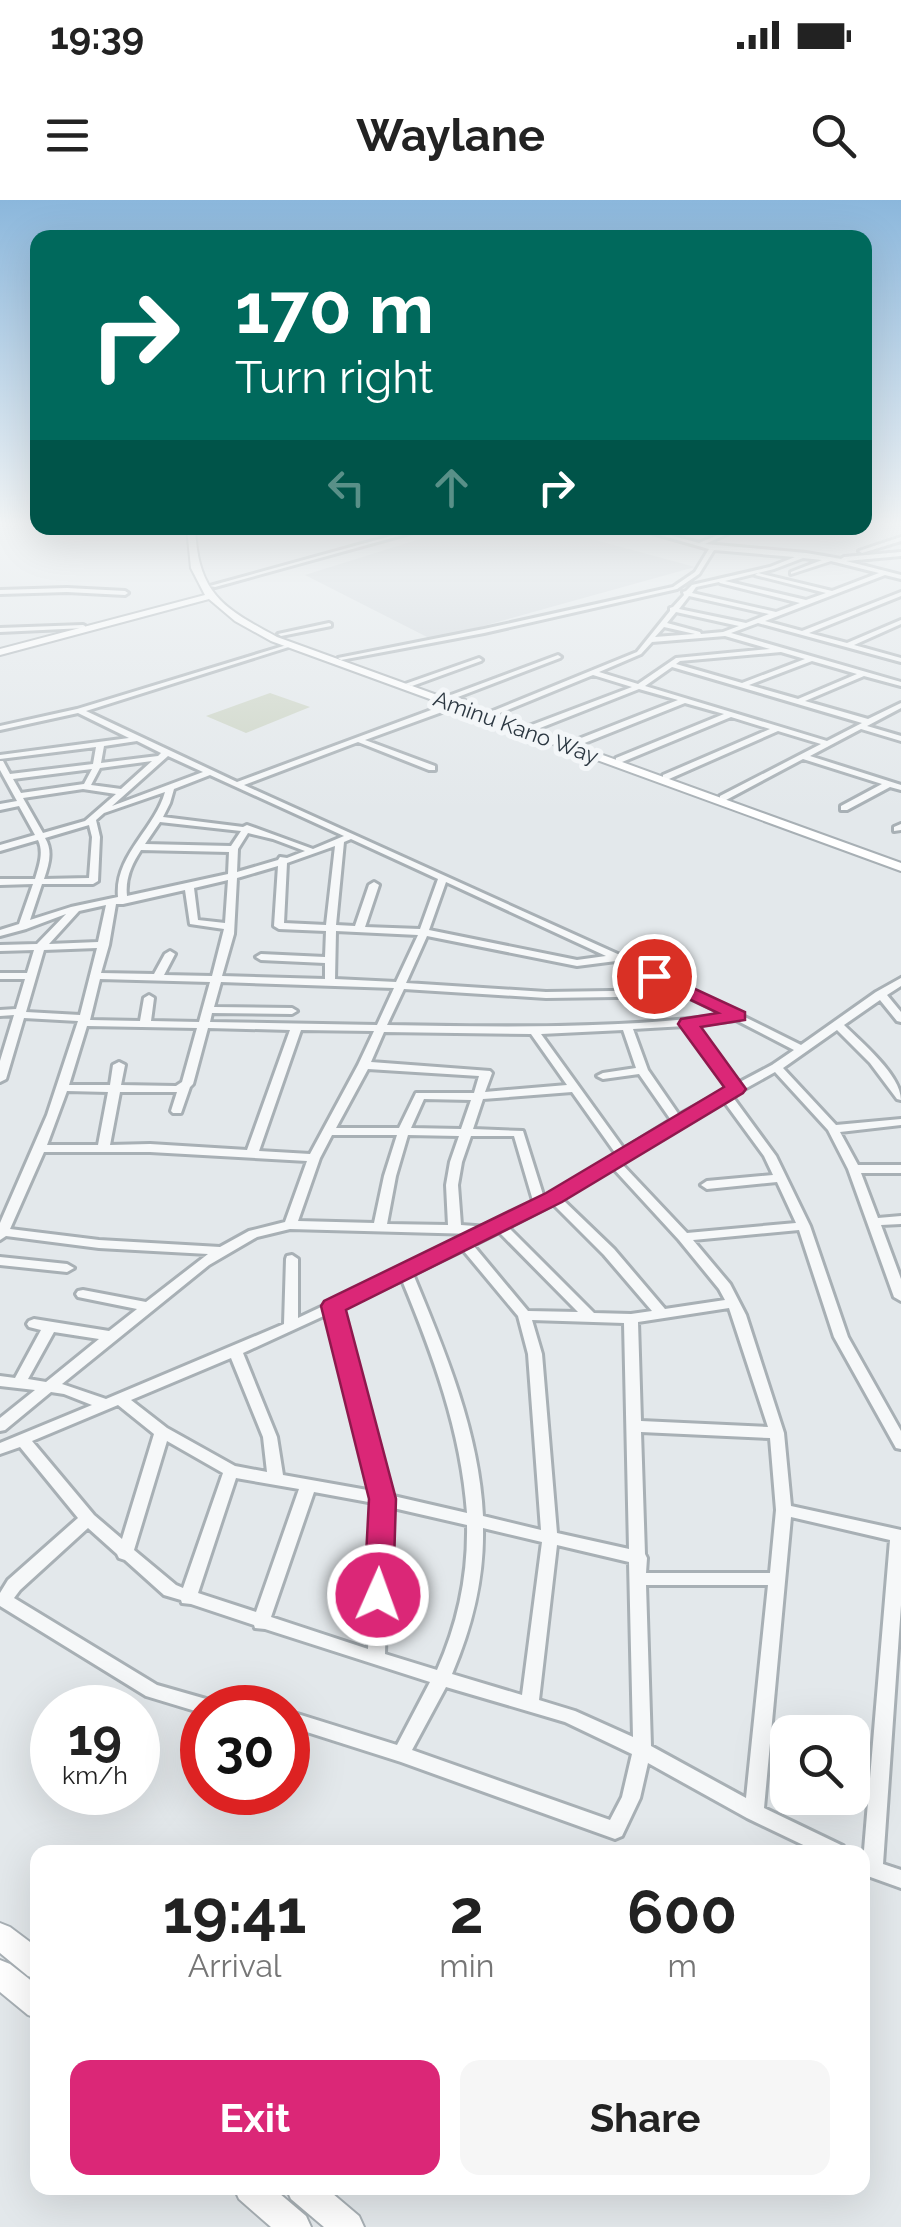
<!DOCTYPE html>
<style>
body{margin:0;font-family:Raleway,sans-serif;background:#f6f6f6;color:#222;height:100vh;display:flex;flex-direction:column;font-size:38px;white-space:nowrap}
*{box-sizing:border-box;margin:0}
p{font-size:32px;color:#767676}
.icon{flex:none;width:55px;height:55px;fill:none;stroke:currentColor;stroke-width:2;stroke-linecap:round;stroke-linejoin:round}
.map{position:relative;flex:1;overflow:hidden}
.drawer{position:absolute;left:30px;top:1645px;width:840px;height:350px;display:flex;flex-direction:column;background:#fff;border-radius:20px;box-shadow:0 10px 40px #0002}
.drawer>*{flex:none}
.hud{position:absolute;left:30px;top:30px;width:842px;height:305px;border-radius:20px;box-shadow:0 10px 40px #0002;background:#00695c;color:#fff;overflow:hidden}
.tools{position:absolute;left:770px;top:1515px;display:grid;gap:20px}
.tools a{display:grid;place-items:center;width:100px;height:100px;border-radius:20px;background:#fff;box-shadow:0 10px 40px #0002;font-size:50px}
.speed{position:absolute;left:30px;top:1485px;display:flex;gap:20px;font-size:50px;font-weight:700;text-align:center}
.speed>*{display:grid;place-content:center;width:130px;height:130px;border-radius:50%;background:#fff;box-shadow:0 10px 40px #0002;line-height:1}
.speed small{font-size:25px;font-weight:400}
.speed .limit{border:15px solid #d22;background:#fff;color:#111}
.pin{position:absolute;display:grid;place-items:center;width:85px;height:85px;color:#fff;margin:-42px;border:5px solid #fff;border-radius:50%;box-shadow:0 2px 10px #0007}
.me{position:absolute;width:110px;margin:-55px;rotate:2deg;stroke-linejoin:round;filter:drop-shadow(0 0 8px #0008)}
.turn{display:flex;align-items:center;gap:35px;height:210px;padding:0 40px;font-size:45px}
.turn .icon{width:130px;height:130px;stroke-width:2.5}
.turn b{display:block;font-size:70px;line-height:85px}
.lanes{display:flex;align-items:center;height:95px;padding:0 40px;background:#0003;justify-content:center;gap:50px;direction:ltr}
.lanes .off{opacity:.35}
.eta{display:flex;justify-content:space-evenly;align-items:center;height:170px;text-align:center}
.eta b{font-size:60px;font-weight:700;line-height:70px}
.primary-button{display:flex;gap:20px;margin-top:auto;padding:20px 40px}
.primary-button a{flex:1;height:115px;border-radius:20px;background:#db2777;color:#fff;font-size:40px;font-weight:700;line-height:115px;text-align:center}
.primary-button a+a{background:#f6f6f6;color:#222}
.status{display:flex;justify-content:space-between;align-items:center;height:70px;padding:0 50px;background:#fff;direction:ltr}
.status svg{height:28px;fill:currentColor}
header{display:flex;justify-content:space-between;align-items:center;height:130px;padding:0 40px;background:#fff;font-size:45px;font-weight:700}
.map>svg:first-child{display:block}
.built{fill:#d1d7dc}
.green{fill:#ccd4c5}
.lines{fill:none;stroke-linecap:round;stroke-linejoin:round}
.street-casing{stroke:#a8b0b5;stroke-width:6}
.secondary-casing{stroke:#a8b0b5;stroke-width:4}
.street{fill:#f6f8f9;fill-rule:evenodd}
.secondary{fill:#fff;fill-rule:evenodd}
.route{fill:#db2777;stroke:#8e194d;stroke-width:2.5}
.labels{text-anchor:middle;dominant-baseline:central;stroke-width:10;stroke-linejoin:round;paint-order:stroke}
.far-street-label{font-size:22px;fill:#2c3842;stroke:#f3f6f8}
</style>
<div class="status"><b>19:39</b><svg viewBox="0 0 49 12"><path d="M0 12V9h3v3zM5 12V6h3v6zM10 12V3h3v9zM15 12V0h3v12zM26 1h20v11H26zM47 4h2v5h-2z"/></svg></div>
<header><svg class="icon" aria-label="menu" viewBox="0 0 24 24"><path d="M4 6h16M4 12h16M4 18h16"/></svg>Waylane<svg class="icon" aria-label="search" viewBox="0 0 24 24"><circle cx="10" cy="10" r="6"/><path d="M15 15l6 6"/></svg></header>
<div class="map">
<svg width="901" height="2027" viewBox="0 0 901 2027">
<rect width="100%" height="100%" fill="#e3e8eb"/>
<path class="built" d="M455,328H551L695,367L433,440L305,375Z"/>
<path class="green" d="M270,493L310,507L246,533L206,516Z"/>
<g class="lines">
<g class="street-casing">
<path id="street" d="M420,328H428L215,387L210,386Z
M635,328H643L699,343L734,328H740L705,344L806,353L841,359L844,357L901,352V356L846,361L901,375V379L885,375L765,421L802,431L901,392V396L809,433L847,443L901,420V424L854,445L901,458V462L758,423L731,433L901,482V486L864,476L805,501L868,519L901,503V508L867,526L901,536V541L861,529L810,556L901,585V590L890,587L847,610H841V606L882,584L803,559L726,600H720V596L821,544L778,531L669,579H663V575L770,529L731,517L622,562H616V558L724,514L685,503L577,546H571V542L678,500L639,489L535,530H529V526L632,487L593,475L495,515L488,513L637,452L670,411V408L673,407L684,395L683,392L686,391L692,385L770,367L795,357L714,350L699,374L677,389L484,433L341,460L338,458L484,429L673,387L695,372L709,349ZM803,358L822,360L791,372V374L831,361L879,373L832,391L758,373L755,375L826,393L806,400L725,381L774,369ZM719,382L720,383L800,403L776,412L692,393L696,387ZM689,396L769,414L746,423L679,409ZM676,412L739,426L723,432L701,434L700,432L667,423ZM664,427L695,434L655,437ZM725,436L770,449L676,458L638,484L599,472L641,454L652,442ZM781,452L805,459L742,483L676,464L680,461ZM812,461L857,474L798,499L749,485ZM672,467L862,523L827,541L645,486Z
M901,337V341L862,353L859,351Z
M67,388L125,391L128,393L125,395L67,392L0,394V390Z
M329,423L331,424V426L281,436L278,434Z
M83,425L85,426V428L0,432V428Z
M290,444L295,445L86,511L237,582L458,500H464V504L365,540L435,566V570H429L358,542L244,585L622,756L801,845L876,792L901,778V786L887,795L901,812V822L897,821L880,800L844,825C862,843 901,875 901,900L897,899L870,863L837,830L783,868L836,925L901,919V925L840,932L858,965H901V973H861L878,1018L901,1016V1024L881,1025L901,1079V1101L894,1097L848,969L828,930L775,872L732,896L776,956L810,1026L848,1137L901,1231V1249L896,1248L834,1137L799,1030L693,1040L730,1084L746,1115L784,1233L791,1306L901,1330V1405L883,1664L901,1670V1688L862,1674L890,1340L791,1317L764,1608L843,1646L845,1652H818L747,1618L648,1563L640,1598L622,1636L615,1639L401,1562L288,1526V1511L397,1545L430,1482L265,1429L255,1428L254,1425L191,1404L182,1403L181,1400L164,1395L125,1360L119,1358L117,1354L88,1328L20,1390L14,1398L157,1485L213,1501L219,1503L221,1508H202V1513L146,1496L0,1406V1393L8,1380L78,1318L20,1247L0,1254V1243L92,1205L64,1194L51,1192L5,1230L0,1231V1218L35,1190L0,1186V1176L15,1178L41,1130L29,1127L27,1124L29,1121L34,1119L109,1131L137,1109L78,1097L76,1094L78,1091L83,1090L146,1102L208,1054L99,1048L6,1036L0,1040V1023L47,915L78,821L24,818L6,879L0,882V861L14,815L0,816V810L16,809L25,779H0V773H27L34,750L0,751V745L37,744L66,714L26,729L0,736V730L19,724L33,684L0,685V679H35C39,666 44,652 38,640L0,651V645L35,635L19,606L0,610V604L17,601L0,570V561H3L10,574L93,564L96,547L0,559V555L129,538L78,513L0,530V526L77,509ZM137,541L161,553L158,556L101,563L104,546ZM168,556L203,572L112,606ZM152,561L121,589L91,585L100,568ZM92,569L84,584L21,593L13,579ZM210,575L344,636L313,649L247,625L243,627L163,617L170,603L174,589ZM83,589L116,594L85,621L43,633L23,598ZM165,592C155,629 114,656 118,697L71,707L30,720L42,684H93L98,681L100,637L96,620L104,613ZM160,622L241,631L231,646L145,644ZM89,625L92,637L89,678L44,679C49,664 53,651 45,638ZM248,633L273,639L305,651L287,658L280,657L278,660L237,672L238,649ZM351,639L438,679L420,729L365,727L379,685L374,682L369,685L355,726L336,725L344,642ZM335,646L326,725L284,723L287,663ZM141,650L229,652L228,674L127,696C125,678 132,664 141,650ZM278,666L274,726L279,729L326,731L325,757L261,754L256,757L261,760L325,763V779L222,776L234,734L237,678ZM228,680L225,723L198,720L194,688ZM446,682L606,756L577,760L429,730ZM185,690L190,724L224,729L212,776L164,775L175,754L170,751L165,754L154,774L101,773L109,745L116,704H123ZM106,705L98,742L49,744L79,711ZM336,731L418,735L396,782L335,779ZM427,736L577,766L616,761L675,790L546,792L406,783ZM97,748L80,815L26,812L44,750ZM100,779L210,782L199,822L151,821L154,798L149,795L144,798L140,821L90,820ZM221,782L394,788L377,825L210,822L212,813L292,814L297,811L292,808L214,807ZM404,789L546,798L686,796L726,815C613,829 500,827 387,825ZM736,820L794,850L772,865L738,883L695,825ZM87,826L197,828L182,882L176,886L121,885L125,865L119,862L113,865L110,885H69ZM685,826L729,888L679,915L648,870L633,829ZM208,828L290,830L247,950L150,944L110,945L120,892H177L171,911L173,913H181L190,887L193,884ZM301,830L374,831L358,865L310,954L259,951ZM623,830L636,868L603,873L597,876L603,879L639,874L671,920L624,949L541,834ZM384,832L531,834L567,885L485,892L492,873L490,871L371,862ZM368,869L479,876L474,893H416L399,928H336ZM67,891L108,892L98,945H47ZM572,892L616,954L544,998L523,931L473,929L483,899ZM424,899L471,900L461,929L411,928ZM723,900L764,956L773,975L707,981L701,985L707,989L777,982L796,1023L687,1033L620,962L681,923ZM332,935H397L384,976L374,1023L298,1021L320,958ZM408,935L459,936L450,962L446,985L448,1025L387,1024L396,976ZM471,936H514L534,1004L489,1027L461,1025L458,985L462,962ZM44,952H150L307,961L285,1022L249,1031L220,1047L99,1040L10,1029ZM612,967L679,1040L719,1089L725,1100L665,1109L614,1049L562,999ZM553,1004L604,1055L652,1111L631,1114L594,1113L508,1027ZM290,1029L475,1034L298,1118V1059L292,1055L287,1056L286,1059L284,1124L106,1199L62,1184L209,1065L257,1037ZM499,1032L578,1112L528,1111L473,1045ZM463,1050L518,1116L528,1154L541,1330L483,1316C479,1232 445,1151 413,1074ZM402,1080C433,1155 461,1231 467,1313L389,1295L361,1177L340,1109ZM729,1108L768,1227L641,1221L638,1122ZM328,1114L347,1177L373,1291L283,1275L277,1237L243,1153ZM532,1120L624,1123L629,1349L557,1333L542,1154ZM54,1132L99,1139L46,1182L28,1179ZM231,1158L263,1237L267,1272L235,1266L167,1228L131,1200ZM118,1205L154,1234L122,1339L94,1315L32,1241ZM641,1232L770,1238L776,1310L770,1373H646L647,1358L645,1354ZM167,1241L223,1273L183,1388L176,1385L134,1350ZM236,1278L299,1289L256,1412L198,1393ZM314,1292L374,1303L368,1449L271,1417ZM389,1307L467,1325C468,1376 458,1423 437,1470L385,1454ZM483,1328L542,1342L522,1495L452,1474C472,1427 484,1380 483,1328ZM557,1345L629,1362L633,1537L575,1511L539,1500ZM646,1385H768L746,1598L651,1546ZM446,1487L565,1522L632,1554L622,1597L610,1620L412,1550Z
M558,455L561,457L560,458L450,500L443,498Z
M479,458L482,460L481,461L412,486L405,484Z
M901,624V630L894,631V627Z
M0,1057L67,1064L74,1068L67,1072L0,1065Z"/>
</g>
<g class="secondary-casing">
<path id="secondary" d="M187,328H195C198,394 223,408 277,437L901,663V671L271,441L235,421L209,399L0,455V449L205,395L191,368Z
M0,1723L10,1727L38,1748V1780L28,1776L0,1753Z
M0,1760L10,1764L38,1786V1819L28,1815L0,1792Z
M234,1988H273L306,2016L311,2027H271L239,1999Z
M286,1988H326L359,2016L364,2027H324L291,1999Z"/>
</g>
<use href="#street" class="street"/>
<use href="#secondary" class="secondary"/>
</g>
<linearGradient id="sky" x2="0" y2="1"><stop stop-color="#8bb7dc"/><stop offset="0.53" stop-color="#f2f5f6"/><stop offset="1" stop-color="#f2f5f6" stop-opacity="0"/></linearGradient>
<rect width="901" height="610" fill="url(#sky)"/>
<path class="route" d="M654,770L745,812V820L701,827L746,889L743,893L562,1002L346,1110L396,1299L393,1395L389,1404L378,1407L368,1404L364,1395L369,1299L321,1106L324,1101L546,993L724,887L678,824L681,819L718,813L647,779L644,776Z"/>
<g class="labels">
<g class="far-street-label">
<text transform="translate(516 527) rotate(20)">Aminu Kano Way</text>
</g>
</g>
</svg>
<div class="tools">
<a><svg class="icon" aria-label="search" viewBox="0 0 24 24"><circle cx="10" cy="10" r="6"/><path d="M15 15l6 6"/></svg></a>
</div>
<div class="speed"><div>19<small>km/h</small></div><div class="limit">30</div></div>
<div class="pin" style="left:654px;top:776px;background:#d93025"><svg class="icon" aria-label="arrive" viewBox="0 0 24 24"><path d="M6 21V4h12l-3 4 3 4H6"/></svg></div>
<svg class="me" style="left:378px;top:1395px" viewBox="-20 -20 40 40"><circle r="17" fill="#db2777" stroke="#fff" stroke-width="3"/><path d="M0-11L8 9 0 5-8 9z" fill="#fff"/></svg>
<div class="hud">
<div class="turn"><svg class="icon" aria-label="right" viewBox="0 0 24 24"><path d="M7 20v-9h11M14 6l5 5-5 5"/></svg><div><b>170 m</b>Turn right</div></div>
<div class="lanes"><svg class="icon off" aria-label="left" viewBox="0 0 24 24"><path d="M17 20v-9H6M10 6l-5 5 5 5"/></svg><svg class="icon off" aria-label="ahead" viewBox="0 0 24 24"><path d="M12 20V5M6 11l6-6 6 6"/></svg><svg class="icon" aria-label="right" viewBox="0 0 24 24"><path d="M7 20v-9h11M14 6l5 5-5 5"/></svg></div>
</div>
<section class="drawer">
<div class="eta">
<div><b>19:41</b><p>Arrival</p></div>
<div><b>2</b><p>min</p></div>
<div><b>600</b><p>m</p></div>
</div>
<div class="primary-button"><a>Exit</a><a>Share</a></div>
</section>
</div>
